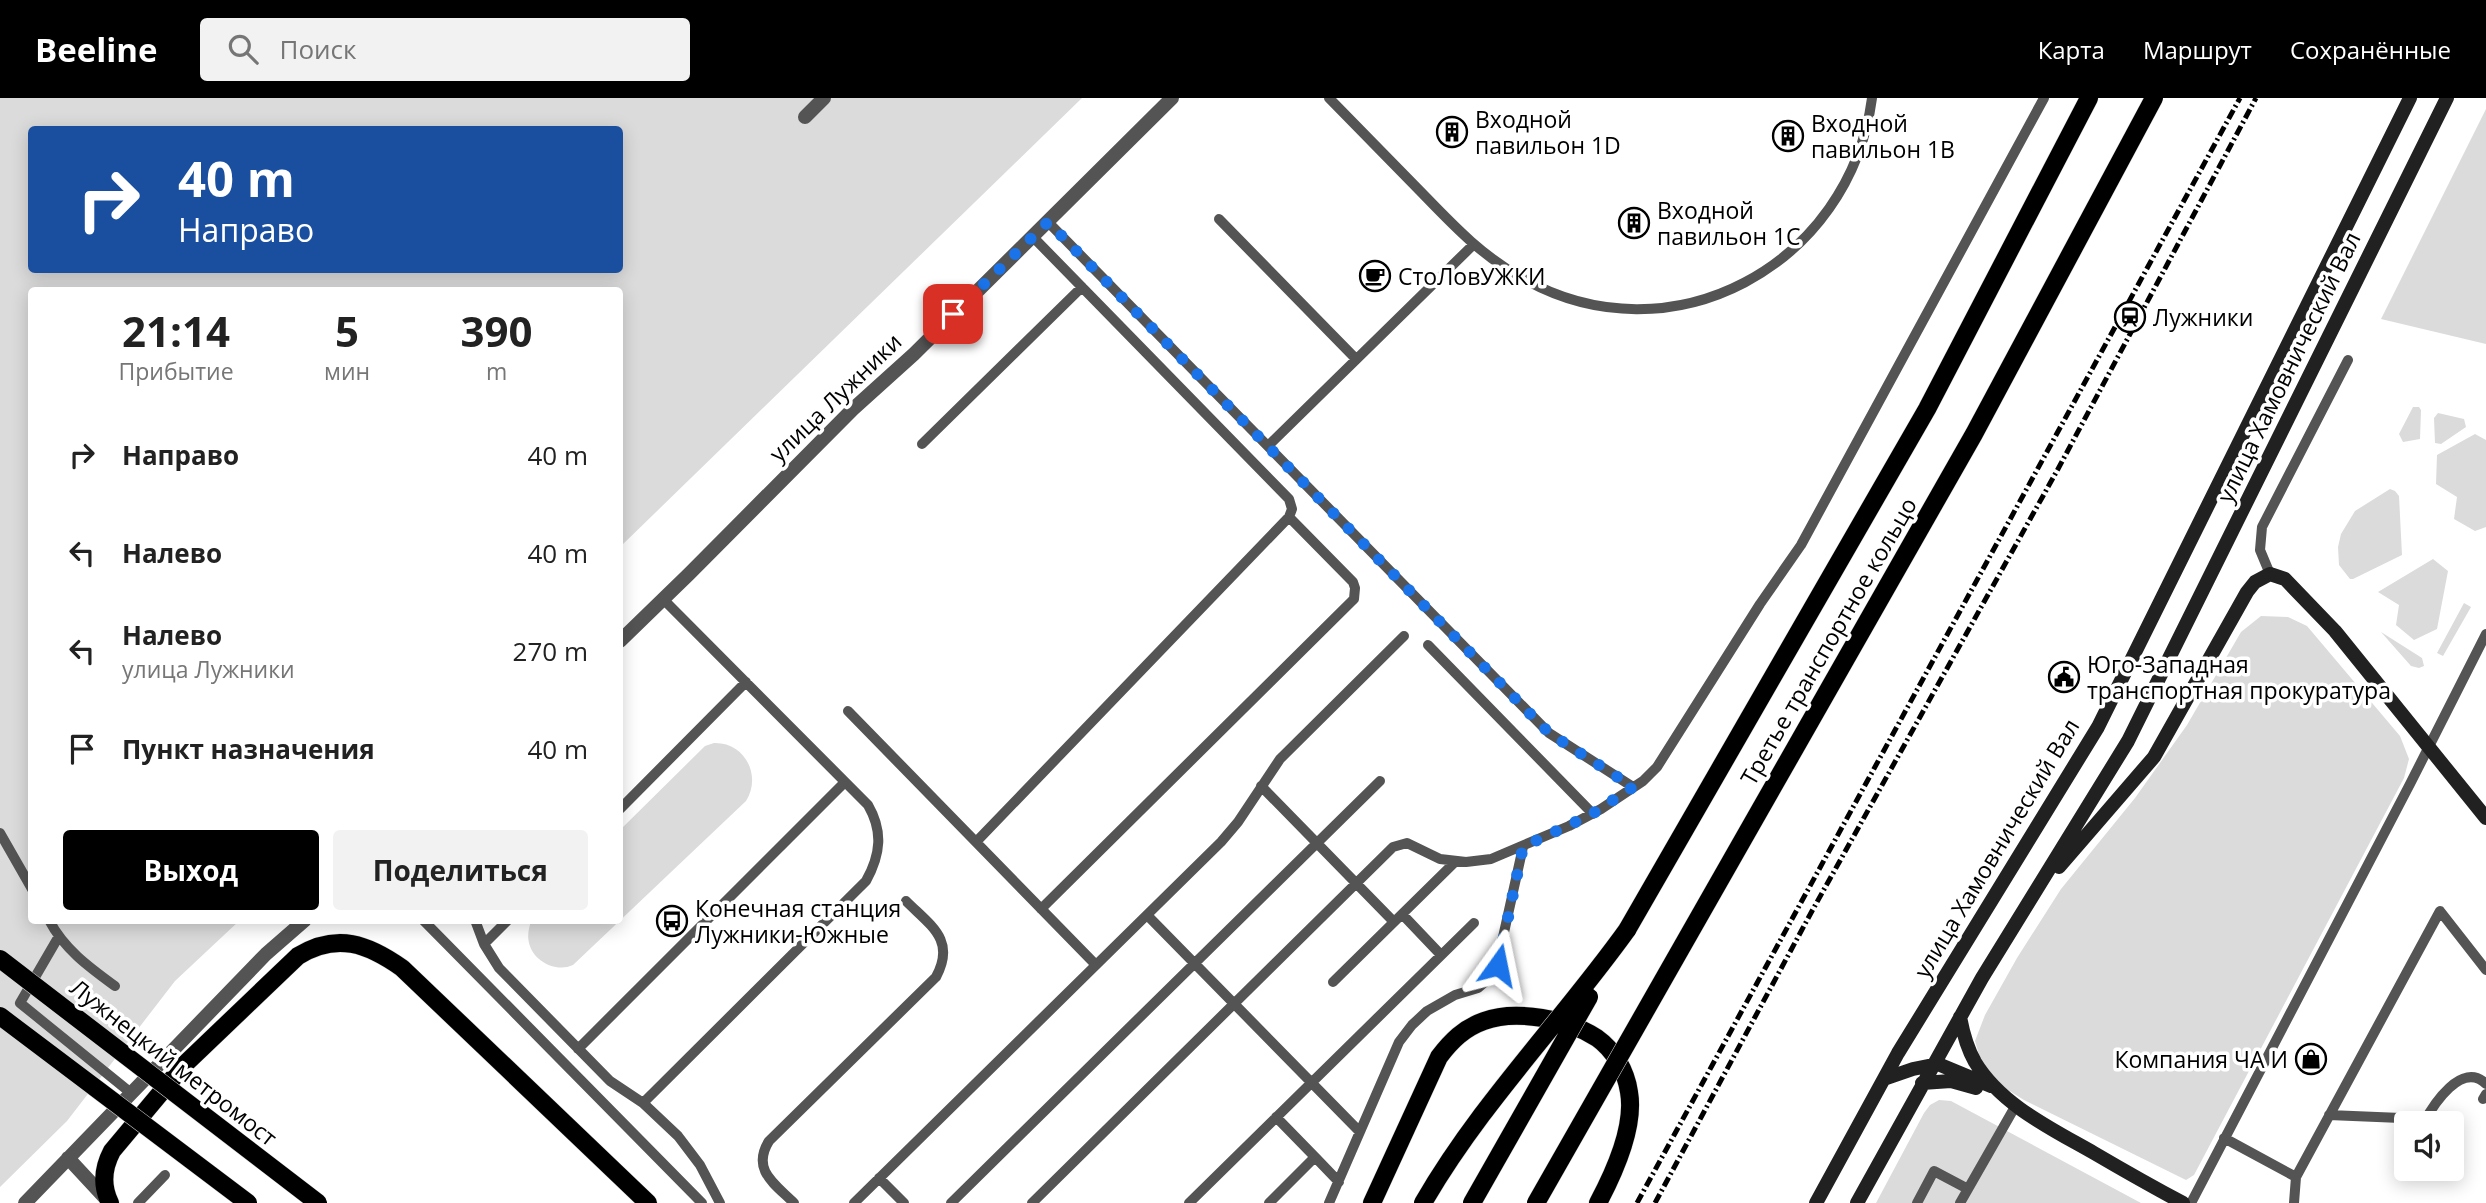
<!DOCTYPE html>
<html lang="ru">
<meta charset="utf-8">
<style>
body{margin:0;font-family:"Open Sans",sans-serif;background:#f2f2f2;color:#222;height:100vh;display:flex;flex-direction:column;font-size:26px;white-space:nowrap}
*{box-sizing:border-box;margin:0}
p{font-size:23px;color:#767676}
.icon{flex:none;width:38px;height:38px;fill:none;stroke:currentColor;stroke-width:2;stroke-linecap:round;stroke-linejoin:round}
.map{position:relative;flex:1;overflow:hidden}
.panel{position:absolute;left:28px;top:189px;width:595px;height:637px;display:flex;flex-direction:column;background:#fff;border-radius:7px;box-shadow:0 4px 18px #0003}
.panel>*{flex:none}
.hud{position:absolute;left:28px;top:28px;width:595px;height:147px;border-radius:7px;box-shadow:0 4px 18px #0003;background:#1a4fa0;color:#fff;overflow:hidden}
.fabs{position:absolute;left:2394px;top:1013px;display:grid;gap:14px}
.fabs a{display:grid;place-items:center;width:70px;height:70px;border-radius:7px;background:#fff;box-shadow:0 4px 18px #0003;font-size:35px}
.pin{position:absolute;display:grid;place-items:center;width:60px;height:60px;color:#fff;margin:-30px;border-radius:14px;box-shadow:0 4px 10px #0006}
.me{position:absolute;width:77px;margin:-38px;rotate:12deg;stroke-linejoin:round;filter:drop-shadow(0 0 5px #0008)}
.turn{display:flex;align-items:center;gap:24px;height:147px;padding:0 35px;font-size:32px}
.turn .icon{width:91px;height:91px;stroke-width:2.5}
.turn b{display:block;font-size:49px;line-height:60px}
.eta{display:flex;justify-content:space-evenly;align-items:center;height:119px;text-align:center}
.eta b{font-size:42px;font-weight:700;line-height:49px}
.button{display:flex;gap:14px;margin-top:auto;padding:14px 35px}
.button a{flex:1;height:80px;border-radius:7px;background:#000;color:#fff;font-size:28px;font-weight:700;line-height:80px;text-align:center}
.button a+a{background:#f2f2f2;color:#222}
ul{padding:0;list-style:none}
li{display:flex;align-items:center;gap:21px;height:98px;padding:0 35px}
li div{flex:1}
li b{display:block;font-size:26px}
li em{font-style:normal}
header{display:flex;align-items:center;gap:42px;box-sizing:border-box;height:98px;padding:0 35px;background:#000;color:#fff}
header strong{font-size:33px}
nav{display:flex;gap:38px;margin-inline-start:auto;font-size:24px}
.search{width:490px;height:63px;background:#f2f2f2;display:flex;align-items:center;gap:18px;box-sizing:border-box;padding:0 24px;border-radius:7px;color:#767676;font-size:26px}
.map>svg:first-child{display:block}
.green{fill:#dbdbdb;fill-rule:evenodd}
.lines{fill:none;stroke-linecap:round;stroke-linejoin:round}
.primary-casing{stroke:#dbdbdb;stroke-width:19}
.lane{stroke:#545454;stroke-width:10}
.street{stroke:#545454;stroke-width:14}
.secondary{stroke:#212121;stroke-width:14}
.primary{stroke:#000;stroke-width:18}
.rail{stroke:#000;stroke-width:5;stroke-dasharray:10 3.5 2 3.5;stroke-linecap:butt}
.primary-bridge-casing{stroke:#dbdbdb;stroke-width:19;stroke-linecap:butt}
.primary-bridge{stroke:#000;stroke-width:18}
.route{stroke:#1a73e8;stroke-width:12;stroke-dasharray:0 21.6}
.labels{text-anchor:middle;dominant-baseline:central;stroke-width:7;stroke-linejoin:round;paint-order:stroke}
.poi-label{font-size:23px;fill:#000;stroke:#fff;text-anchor:start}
.street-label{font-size:23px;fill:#000;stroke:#fff}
</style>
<header>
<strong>Beeline</strong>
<div class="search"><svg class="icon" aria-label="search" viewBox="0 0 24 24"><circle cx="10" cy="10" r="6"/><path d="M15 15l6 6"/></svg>Поиск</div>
<nav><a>Карта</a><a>Маршрут</a><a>Сохранённые</a></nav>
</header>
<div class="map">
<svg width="2486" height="1105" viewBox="0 0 2486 1105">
<rect width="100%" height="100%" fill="#fff"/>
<path class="green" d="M0,0H1082L620,449V192H32V822L239,823L175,883L67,1023L0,1089ZM32,32H620V172H32Z
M2486,11V246L2381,221Z
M2413,309H2419L2421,312L2420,341L2403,344L2399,336Z
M2438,315L2464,321L2466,329L2441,346L2435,345L2434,320Z
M2475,336L2486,342V429L2475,433L2454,421L2457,399L2436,386L2437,357Z
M2390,391L2395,393L2399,398L2402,457L2353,481H2350L2339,467L2338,449L2341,436L2355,413Z
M2433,461L2448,473L2437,531L2414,542L2396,527L2399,507L2378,494Z
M2464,505L2471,509L2443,558L2437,555Z
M2261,518L2288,519L2307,528L2400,638L2409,661L2404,680L2194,1077L2186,1082L2024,1002L2000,987L1982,967L1975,943L1985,917L2017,860L2061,791L2135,700L2187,627L2241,534Z
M2381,534L2422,560L2424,568L2419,570L2411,568Z
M714,645C745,644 762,678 746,703L573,867C556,875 533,863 529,845C527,837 529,830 531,823L620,822V732L705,648Z
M1939,1002L1951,1003L2141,1105H1876L1924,1015L1930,1007Z"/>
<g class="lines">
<g class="primary-casing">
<path id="primary" d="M1627,832L1927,311L2089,0
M110,1105C101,1087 103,1070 112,1053L184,967L298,858C337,834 368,846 402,870L648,1105
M1372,1105L1439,959C1451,943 1464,930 1484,923C1516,911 1568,921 1597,940C1614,952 1626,973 1629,994C1635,1028 1614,1075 1598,1105"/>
</g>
<path class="lane" d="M1329,0C1360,32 1391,63 1422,95C1453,127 1482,158 1522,180C1671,265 1850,167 1872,0
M1219,121L1356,261
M1048,124L1549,635L1633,689
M922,346L1082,189
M1268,348L1473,147
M2270,476L2260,452L2262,429L2348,262
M1428,547L1593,716
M848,613L1096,867L1221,744L1238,724L1280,661L1404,538
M1261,688L1394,824
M620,711L746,584
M0,735L32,791
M976,744L1289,419L1292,411L1289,401L1032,138
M1041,811L1354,501L1355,490L1353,484L1289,419
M1402,816L1441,857
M1147,817L1359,1033
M49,822C64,851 89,869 115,888
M423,822L702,1105
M475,822L484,846
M508,822L484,846L499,870L610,983L643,1005L678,1038L700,1067L720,1105
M59,838L20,905L131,995
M1333,884L1455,764
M578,951L845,684
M2483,1001L2486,996
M643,1005L866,783C881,756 883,733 868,707L663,501
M2329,1017L2425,1021
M2423,1026C2433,1007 2462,962 2486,986
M2224,1040L2296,1079L2440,813L2486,872
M1315,1059L1339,1084
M879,1080L904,1105
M138,1105L165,1077
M794,1105C775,1086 751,1072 769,1043L936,879C956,842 931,828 906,803
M854,1105L1096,867
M951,1105L1380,683
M1032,1105L1393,749L1407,745L1440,761L1466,764L1491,761L1569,728L1601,711L1643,683L1657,669L1760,506L1801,447L2044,0
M1189,1105L1474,825
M1269,1105L1315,1059L1276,1019
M1329,1105L1399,944L1412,927L1427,913L1455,897L1478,890L1495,875L1523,749
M1917,1105L1934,1073L1968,1091
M1960,1105L2016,1007
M2191,1105L2410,686L2486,536
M2294,1105L2296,1079"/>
<path class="street" d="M805,19L824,0
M620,543L689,476L853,311L914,256L1172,0
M68,1060L107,1102
M25,1105L266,856L305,822"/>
<path class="secondary" d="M2059,769L2154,659L2247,494L2255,484L2270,476L2285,481L2335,533L2486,720
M1960,919C1963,935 1967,950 1975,964C2001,1007 2052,1031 2094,1055C2123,1072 2153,1089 2183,1105
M1884,981L1913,971L1938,966L1991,988
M1922,985L1951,983L1976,990
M1816,1105L1898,955L2098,629L2410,0
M1857,1105L1982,880L2128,643L2447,0"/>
<use href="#primary" class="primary"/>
<path class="rail" d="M1637,1105L2240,0
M1655,1105L1812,813L2058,371L2256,0"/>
<g class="primary-bridge-casing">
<path id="primary-bridge" d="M0,861L318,1105
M0,918L248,1105
M1423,1105C1480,1006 1561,924 1627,832
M1472,1105L1589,899
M1536,1105L1974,336L2154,0"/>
</g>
<use href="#primary-bridge" class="primary-bridge"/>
</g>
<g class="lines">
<path class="route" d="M953,216L1048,124L1549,635L1633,689L1592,716L1523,749L1498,867"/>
</g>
<defs>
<g id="building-ring" transform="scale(1.575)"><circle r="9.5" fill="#fff" stroke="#000" stroke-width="1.5"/><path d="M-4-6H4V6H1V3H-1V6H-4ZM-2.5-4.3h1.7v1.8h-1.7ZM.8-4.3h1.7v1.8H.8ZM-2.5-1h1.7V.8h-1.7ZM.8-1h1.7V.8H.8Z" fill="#000"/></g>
<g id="cafe-ring" transform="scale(1.575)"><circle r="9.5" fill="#fff" stroke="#000" stroke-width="1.5"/><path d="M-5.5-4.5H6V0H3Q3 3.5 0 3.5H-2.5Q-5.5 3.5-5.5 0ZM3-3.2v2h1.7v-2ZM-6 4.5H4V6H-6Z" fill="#000"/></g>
<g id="station-ring" transform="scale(1.575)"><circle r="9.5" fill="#fff" stroke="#000" stroke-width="1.5"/><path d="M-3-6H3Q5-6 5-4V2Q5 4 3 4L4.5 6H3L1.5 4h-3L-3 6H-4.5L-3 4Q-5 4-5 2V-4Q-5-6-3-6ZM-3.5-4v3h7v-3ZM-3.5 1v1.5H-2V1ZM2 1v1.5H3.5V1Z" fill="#000"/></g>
<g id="civic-ring" transform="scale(1.575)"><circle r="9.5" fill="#fff" stroke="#000" stroke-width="1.5"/><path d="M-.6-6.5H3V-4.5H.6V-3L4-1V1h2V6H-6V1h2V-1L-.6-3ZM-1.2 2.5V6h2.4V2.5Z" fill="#000"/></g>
<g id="bus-ring" transform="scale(1.575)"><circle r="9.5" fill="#fff" stroke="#000" stroke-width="1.5"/><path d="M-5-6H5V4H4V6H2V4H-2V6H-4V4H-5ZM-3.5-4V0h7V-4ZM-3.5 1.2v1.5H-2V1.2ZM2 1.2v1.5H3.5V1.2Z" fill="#000"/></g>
<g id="shop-ring" transform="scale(1.575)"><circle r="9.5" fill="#fff" stroke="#000" stroke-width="1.5"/><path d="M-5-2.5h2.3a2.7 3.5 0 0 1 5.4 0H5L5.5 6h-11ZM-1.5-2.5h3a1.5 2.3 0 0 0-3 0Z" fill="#000"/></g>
</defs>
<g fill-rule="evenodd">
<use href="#building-ring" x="1452" y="34"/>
<use href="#building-ring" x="1788" y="38"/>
<use href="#building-ring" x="1634" y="125"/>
<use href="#cafe-ring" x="1375" y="178"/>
<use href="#station-ring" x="2130" y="219"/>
<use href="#civic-ring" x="2064" y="579"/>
<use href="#bus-ring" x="672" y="823"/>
<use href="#shop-ring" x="2311" y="961"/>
</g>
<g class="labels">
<g class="poi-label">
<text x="1475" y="21">Входной<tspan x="1475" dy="26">павильон 1D</tspan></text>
<text x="1811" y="25">Входной<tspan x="1811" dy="26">павильон 1B</tspan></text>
<text x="1657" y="112">Входной<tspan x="1657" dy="26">павильон 1C</tspan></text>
<text x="1398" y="178">СтоЛовУЖКИ</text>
<text x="2153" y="219">Лужники</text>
<text x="2087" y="566">Юго-Западная<tspan x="2087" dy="26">транспортная прокуратура</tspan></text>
<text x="695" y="810">Конечная станция<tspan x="695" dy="26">Лужники-Южные</tspan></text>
<text x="2288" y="961" text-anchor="end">Компания ЧА И</text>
</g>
<g class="street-label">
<text transform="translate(2288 269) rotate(-64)">улица Хамовнический Вал</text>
<text transform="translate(835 299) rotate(-44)">улица Лужники</text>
<text transform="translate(1828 543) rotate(-60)">Третье транспортное кольцо</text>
<text transform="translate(1996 750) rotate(-59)">улица Хамовнический Вал</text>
<text transform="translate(174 964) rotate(38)">Лужнецкий метромост</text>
</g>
</g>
</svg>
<div class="fabs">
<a><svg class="icon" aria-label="sound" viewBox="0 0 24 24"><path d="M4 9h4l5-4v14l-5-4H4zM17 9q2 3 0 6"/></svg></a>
</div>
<div class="pin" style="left:953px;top:216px;background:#d93025"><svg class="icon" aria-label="arrive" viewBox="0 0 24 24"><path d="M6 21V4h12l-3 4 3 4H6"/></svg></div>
<svg class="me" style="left:1498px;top:867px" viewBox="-20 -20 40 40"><path d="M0-17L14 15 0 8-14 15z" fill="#1a73e8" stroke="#fff" stroke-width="4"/></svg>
<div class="hud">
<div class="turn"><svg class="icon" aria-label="right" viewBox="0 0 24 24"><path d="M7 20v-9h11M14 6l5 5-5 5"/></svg><div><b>40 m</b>Направо</div></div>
</div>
<section class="panel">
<div class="eta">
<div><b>21:14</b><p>Прибытие</p></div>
<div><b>5</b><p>мин</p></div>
<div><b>390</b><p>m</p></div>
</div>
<ul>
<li><svg class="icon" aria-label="right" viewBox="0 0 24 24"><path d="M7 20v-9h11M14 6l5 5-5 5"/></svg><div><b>Направо</b></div><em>40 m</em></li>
<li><svg class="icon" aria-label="left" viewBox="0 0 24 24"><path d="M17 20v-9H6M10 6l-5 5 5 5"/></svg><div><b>Налево</b></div><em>40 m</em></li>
<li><svg class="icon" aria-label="left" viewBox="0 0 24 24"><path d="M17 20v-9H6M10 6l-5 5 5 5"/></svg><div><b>Налево</b><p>улица Лужники</p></div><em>270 m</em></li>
<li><svg class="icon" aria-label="arrive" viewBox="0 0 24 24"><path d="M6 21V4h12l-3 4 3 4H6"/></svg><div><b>Пункт назначения</b></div><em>40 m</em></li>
</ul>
<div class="button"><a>Выход</a><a>Поделиться</a></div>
</section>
</div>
